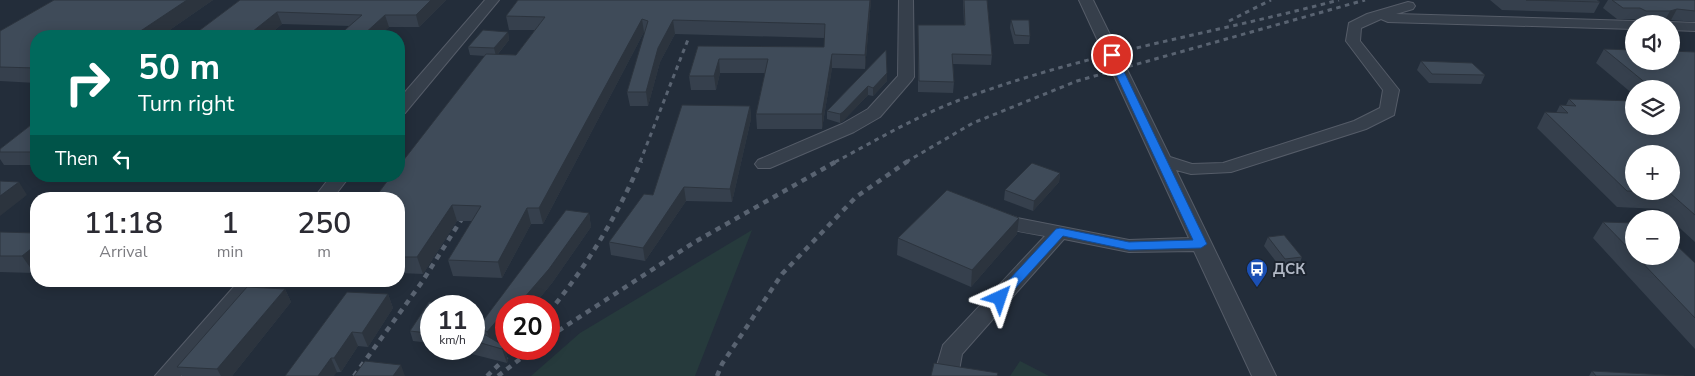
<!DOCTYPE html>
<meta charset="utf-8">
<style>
body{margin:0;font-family:"Nunito Sans",sans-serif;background:#f2f2f3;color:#2b2b33;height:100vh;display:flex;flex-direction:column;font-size:19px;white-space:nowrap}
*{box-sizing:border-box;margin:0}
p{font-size:16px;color:#7c7c81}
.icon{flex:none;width:28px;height:28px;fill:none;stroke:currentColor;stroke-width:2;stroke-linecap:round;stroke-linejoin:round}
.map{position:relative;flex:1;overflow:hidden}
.details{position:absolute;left:30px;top:192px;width:375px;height:95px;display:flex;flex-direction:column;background:#fff;border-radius:20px;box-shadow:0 2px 12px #0003}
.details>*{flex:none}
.banner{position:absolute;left:30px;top:30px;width:375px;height:152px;border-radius:20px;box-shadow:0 2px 12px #0003;background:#00695c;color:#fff;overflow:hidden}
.controls{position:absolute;left:1625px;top:15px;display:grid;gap:10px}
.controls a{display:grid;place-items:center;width:55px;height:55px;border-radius:50%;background:#fff;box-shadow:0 2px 12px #0003;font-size:25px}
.speed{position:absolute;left:420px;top:295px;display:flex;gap:10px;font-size:25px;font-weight:700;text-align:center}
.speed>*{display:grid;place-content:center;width:65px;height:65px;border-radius:50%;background:#fff;box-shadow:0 2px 12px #0003;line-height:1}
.speed small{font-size:12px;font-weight:400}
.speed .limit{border:8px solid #d22;background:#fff;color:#111}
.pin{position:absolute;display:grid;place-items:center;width:42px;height:42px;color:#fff;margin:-21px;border:2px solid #fff;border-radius:50%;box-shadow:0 1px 5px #0007}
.me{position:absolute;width:55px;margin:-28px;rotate:42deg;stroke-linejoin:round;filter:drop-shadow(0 0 4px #0008)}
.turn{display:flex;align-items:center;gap:18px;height:105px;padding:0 25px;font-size:22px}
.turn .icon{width:65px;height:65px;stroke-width:2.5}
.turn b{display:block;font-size:35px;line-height:42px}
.then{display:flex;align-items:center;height:48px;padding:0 25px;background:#0003;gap:10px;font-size:19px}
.eta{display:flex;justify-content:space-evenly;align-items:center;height:85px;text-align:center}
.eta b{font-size:30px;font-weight:600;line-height:35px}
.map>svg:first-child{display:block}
.green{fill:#263a3c}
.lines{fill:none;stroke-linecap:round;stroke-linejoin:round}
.minor-casing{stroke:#555c68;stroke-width:2}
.minor{fill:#363f4b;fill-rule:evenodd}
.rail-far1{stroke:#596371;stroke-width:3;stroke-dasharray:4.5 4.5;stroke-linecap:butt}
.rail{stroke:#596371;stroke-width:4.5;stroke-dasharray:5.5 5.5;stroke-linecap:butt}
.wall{fill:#36404d}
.shaded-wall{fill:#2c343e}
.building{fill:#3f4b59;stroke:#2c343e;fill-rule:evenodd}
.route{fill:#1a73e8;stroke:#114b97}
.labels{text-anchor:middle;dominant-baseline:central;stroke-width:4;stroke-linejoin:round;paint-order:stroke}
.poi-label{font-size:15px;font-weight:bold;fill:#b2b9c6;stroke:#1c242f;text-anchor:start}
</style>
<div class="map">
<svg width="1695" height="376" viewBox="0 0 1695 376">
<rect width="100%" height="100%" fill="#232d3a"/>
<path class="green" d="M752,230L695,376H531L580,333Z
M1020,361L1049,376H1010Z"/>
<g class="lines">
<g class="minor-casing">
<path id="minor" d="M485,0H499L405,113L399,114V99Z
M899,0H913L914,77L912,80L880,117L854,132L770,168H758L755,164L758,160L842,124L868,109L898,76Z
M1079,0H1093L1170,157L1192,164L1223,163L1354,121L1380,108L1383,90L1346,41L1349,23L1367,14L1408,2L1413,3L1415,6L1413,9L1396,14L1634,21L1640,24H1634V29L1388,22L1381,19L1361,28L1360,41L1399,90L1394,115L1366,129L1231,172L1191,174L1176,170L1276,376H1252L1194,251L1129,252L1064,239L962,354L958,376H934L943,345L1045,236C1030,233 993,229 984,216L987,212L994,210L1017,218L1129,240L1189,238Z
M1671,22L1695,23V31L1671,30V24H1665Z
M331,176H350L332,199H313Z
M239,281H261L181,376H155Z"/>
</g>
<use href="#minor" class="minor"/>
<path class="rail-far1" d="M1229,21L1271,0
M640,162L689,37
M835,162C875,141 915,117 957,101C1081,54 1211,34 1339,0
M906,162L973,123L1077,81L1365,0"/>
<path class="rail" d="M549,312C587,266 617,216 641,161
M549,337L693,243L837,161
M354,376L422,282L468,209
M487,376L515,349
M498,376L533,349
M717,376L722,364L782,274L856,197L908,161"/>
</g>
<path class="wall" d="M54,0H213L161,36H36V83L0,81V31Z
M240,0H446L419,27H389L379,36H338L349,26L282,24L268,36H192Z
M518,0H871L865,69L832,68L822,129H757L756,114L765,73H720L716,90H691L689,76L698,46L824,47V38L675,34L660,62L648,106H630L627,92L645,32H644L543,224H531L502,278L453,276L448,260L472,221H457L423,274L399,273V199L485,56L470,55L468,47L508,32L509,40L498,54L516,55L535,30H509L506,16Z
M963,0H987L992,55L991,65L953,64L954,82L953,93L918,92V25H964Z
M1490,0H1597L1600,2L1594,13L1502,10Z
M1608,0H1695V22L1671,20L1664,22H1640L1634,19H1617L1603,8Z
M1011,20L1030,36L1029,44H1014L1010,28Z
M1604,49L1695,52V242L1671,220V219H1670L1659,209L1617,207L1537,128L1545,112L1556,113L1560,105H1566L1569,99L1671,126V89H1634V95L1596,63Z
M886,50L887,81L873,96L868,95L843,121L840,123L827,119V111Z
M1421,61L1485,75L1481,84L1429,83L1417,70Z
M750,106L751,119L732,202L686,201L645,261L611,255L609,242L653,195Z
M36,121V165H4L0,159V149Z
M1060,173L1059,182L1033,211L1004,200L1005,190Z
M589,213L591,227L552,283L533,306H506V329L496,341L504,346L508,360L507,363L456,350L455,349H474V328L481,332L479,326Z
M1019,218L1017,234L971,287L897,255L898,238Z
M1603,222L1634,223V256H1671L1695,263V349L1593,238Z
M0,232L36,233V271L34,273L0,272Z
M1268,237L1302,257L1298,267L1281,268L1264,246Z
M285,289L291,302L232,376H182L177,367Z
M388,294L393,308L368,347L358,346L341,372L285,376Z
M429,302L430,343L413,341L410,331Z
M1592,371L1684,376H1589Z"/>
<path class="shaded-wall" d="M187,0H213L161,36H133Z
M431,0H446L419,27L416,15Z
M870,0H871L865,69V55Z
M1677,9L1671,20L1664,22L1670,11Z
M277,12L282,24L268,36H247Z
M385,15L389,27L379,36H362Z
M642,19L644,32L543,224L539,208Z
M673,20L675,34L660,62L648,106L646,92L658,48Z
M508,32L509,40L496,56L494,48Z
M832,54V68L822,129V114Z
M719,59L720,73L716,90L714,76Z
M887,73V81L873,96V88Z
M868,86V95L843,121L840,123V114Z
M750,106L751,119L732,202L730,189Z
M1060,173L1059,182L1033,211L1034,201Z
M19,182L27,195L0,216V196Z
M684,187L686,201L645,261L643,248Z
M452,205L457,221L423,274L417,257Z
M527,208L531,224L502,278L498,262Z
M589,213L591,227L552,283L533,306H517Z
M1019,218L1017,234L971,287L972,270Z
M36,245V271L34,273L22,256Z
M285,289L291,302L232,376H221L217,369Z
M388,294L393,308L368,347L362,333Z
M506,310V329L492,346L487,332Z
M431,325V341L430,343L427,333Z
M352,332L358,346L341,372L334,358Z
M504,346L508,360L507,363L502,349Z
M331,358L337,372L334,376H318Z
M401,365L405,376H393Z"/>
<path class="building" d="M54,0H187L133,36H36V68L0,67V31Z
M240,0H431L416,15H385L362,36H338L362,15L277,12L247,36H192Z
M518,0H870L865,55L832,54L822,114H756L768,59H719L714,76H689L698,46L824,47L825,24L673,20L658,48L646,92H627L648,21L642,19L539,208H527L498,262L448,260L481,206L452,205L417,257H399V199H374L391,176H399V166L486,54L516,55L545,17L506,16Z
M964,0H987L992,55L952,54L954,82L919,81L918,25H965Z
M1526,0H1597L1600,2Z
M1612,0H1695V11L1677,9L1670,11H1646L1640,8H1623Z
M1011,20H1029L1030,36L1015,35Z
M483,30L508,32L494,48L468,47Z
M1604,49L1634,50V61H1671V51L1695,52V215L1670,193L1627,191L1545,112L1568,113L1560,105L1576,106L1569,99L1634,101V126H1671V89H1653ZM1634,154H1671V191H1634Z
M886,50L887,73L873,88L868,86L843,112L840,114L827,111Z
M1421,61L1472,63L1485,75L1432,74Z
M682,105L750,106L730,189L684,187L643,248L609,242L644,194L653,195Z
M36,121V152H0V149Z
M1032,163L1060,173L1034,201L1005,190Z
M0,181L19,182L0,196Z
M947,190L1019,218L972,270L898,238Z
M566,210L589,213L549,269L517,306H506V310L487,332L479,326Z
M1603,222L1634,223V254Z
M0,232L36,233V245L22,256H0Z
M1284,235L1302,257L1285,259L1268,237Z
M1671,240L1695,263V318L1636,256H1671Z
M247,287L285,289L217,369L177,367Z
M347,292L388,294L362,333L352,332L334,358H331L318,376H285Z
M429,302L445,303L443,306H431V325L427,333L410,331Z
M474,328L504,346L502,349L474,341Z
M365,361L401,365L393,376H354Z
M934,363L998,373L997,376H931Z
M1592,371L1684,376H1596Z"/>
<path class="route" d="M1109,53L1116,55L1207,244L1201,248L1129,250L1063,236L1004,301H995L993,298L995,295L1056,229L1060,228L1129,242L1193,240L1107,55Z"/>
<defs>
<g id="bus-pin" transform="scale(1.125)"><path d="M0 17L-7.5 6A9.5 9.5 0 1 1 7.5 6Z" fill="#1a4fb4" stroke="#1c242f"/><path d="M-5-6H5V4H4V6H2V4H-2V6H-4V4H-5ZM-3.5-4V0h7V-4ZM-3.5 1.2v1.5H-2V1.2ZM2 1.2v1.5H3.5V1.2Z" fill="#fff"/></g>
</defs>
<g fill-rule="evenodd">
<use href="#bus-pin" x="1257" y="269"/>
</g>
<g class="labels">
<g class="poi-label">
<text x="1273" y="269">ДСК</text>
</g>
</g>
</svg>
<div class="controls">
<a><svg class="icon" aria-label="sound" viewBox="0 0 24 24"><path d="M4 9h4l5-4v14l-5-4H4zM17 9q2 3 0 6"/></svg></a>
<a><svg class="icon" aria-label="layers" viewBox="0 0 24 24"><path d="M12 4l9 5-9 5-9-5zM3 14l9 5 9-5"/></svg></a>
<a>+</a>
<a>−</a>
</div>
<div class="speed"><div>11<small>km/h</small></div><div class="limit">20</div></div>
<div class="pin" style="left:1112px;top:55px;background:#d93025"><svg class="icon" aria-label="arrive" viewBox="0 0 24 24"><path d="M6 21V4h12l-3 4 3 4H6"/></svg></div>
<svg class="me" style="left:1000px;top:298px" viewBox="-20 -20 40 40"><path d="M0-17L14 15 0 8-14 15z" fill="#1a73e8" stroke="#fff" stroke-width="4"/></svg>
<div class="banner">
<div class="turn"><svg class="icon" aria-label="right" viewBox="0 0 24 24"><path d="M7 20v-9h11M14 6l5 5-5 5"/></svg><div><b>50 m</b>Turn right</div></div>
<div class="then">Then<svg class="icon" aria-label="left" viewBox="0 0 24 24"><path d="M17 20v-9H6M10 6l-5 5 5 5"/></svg></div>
</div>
<section class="details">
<div class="eta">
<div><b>11:18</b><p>Arrival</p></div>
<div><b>1</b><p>min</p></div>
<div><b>250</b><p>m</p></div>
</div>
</section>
</div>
